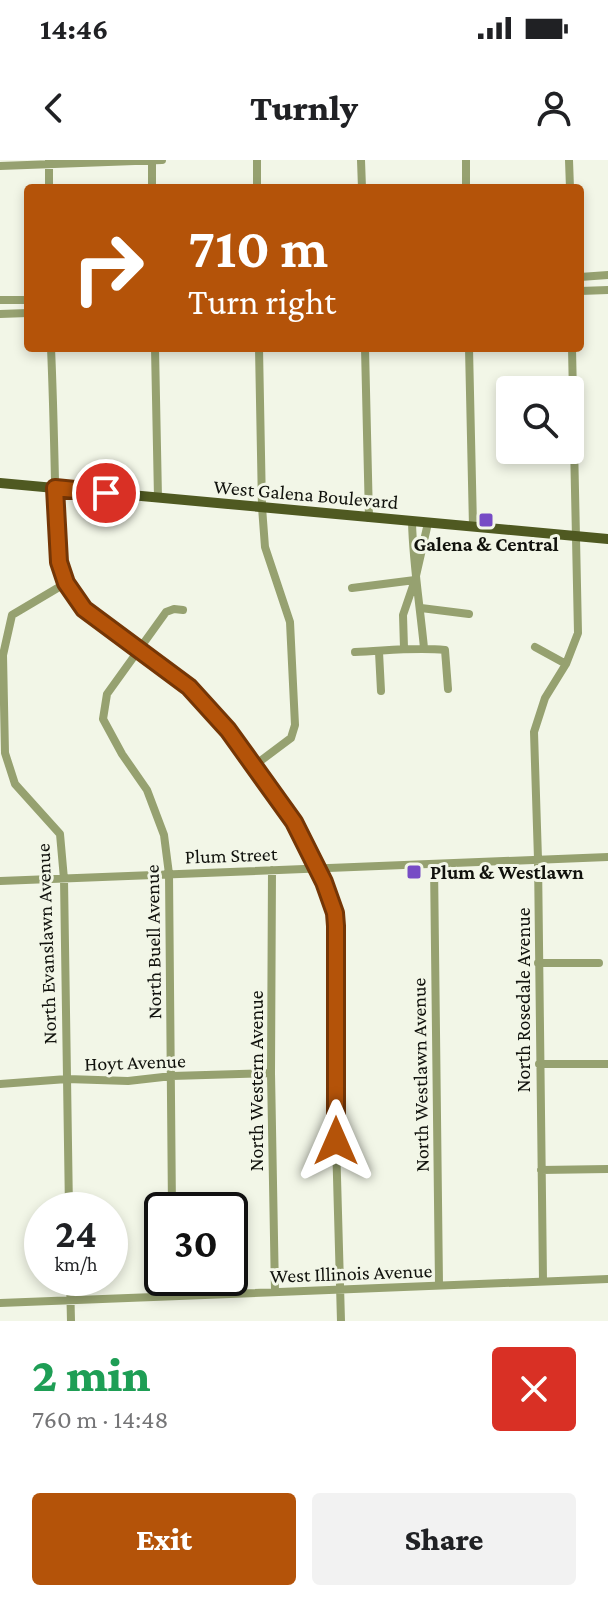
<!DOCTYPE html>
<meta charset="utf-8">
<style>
body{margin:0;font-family:"Crimson Pro",serif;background:#f2f2f2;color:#202124;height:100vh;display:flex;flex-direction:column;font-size:30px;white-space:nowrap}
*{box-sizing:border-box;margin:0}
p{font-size:26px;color:#757577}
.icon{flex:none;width:44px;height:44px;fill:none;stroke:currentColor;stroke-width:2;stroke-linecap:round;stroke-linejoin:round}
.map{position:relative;height:1161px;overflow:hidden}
.details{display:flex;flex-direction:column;background:#fff;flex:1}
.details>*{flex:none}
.guide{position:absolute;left:24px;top:24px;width:560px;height:168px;border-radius:8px;box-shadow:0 4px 12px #0003;background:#b45309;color:#fff;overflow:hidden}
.fabs{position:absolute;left:496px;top:216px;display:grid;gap:16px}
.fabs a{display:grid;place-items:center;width:88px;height:88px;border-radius:8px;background:#fff;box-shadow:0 4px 12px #0003;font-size:40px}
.speed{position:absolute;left:24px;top:1032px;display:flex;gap:16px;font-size:40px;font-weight:700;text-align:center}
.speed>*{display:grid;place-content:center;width:104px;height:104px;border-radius:50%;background:#fff;box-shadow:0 4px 12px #0003;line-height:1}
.speed small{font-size:20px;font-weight:400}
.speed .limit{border:4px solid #111;border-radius:12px;background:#fff;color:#111}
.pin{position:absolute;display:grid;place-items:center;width:68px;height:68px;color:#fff;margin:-34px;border:4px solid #fff;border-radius:50%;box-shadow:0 2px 8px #0007}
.me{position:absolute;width:88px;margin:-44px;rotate:0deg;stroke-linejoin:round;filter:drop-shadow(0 0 6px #0008)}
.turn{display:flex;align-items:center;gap:28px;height:168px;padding:0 32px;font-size:36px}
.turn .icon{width:104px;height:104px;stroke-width:2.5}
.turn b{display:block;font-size:56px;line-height:68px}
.round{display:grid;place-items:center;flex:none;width:84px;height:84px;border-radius:8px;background:#f2f2f2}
.summary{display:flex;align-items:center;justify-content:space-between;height:136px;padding:0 32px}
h1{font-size:48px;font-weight:800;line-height:60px;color:#1e9e55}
.button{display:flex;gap:16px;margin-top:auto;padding:16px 32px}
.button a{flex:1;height:92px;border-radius:8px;background:#b45309;color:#fff;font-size:32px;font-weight:800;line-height:92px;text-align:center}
.button a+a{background:#f2f2f2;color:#202124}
.status{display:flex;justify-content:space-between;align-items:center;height:56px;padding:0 40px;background:#fff;direction:ltr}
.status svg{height:22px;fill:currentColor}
header{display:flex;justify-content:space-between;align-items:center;height:104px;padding:0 32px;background:#fff;font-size:36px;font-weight:800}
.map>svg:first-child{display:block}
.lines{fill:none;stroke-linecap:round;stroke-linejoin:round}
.minor{stroke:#96a170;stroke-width:8}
.major{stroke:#4f5921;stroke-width:10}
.route-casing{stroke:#753606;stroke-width:20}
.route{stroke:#b45309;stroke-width:14}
.poi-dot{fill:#774cc5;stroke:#f2f6e7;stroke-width:3}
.labels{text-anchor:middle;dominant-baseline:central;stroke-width:6;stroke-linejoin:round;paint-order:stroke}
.street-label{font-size:20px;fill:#11120d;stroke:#f2f6e7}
.poi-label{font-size:20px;font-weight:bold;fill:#11120d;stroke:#f2f6e7}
</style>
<div class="status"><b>14:46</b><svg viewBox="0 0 49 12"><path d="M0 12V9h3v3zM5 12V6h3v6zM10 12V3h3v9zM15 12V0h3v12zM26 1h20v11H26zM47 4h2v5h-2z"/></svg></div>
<header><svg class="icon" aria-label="back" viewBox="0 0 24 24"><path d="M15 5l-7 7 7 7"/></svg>Turnly<svg class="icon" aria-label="person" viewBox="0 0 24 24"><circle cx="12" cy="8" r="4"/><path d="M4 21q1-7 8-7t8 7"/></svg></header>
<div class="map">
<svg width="608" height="1161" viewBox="0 0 608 1161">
<rect width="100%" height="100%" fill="#f2f6e7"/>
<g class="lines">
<path class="minor" d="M152,0V28
M257,0V28
M361,0L362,28
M466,0V28
M569,0L570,28
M49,1V28
M0,6L162,0
M580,117L608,115
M580,131L608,130
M0,140H28
M0,154L28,153
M51,188C53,232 54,277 55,321C56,353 52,393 67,423C90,471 152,492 190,528C242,576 328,697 336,767V981L341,1161
M155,188L158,338
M365,188L369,358
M469,188L473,367
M412,362C413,404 420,446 424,488
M66,423L12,455L3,495L5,593L15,624L60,674L64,719L69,1050
M352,428L415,420
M421,448L469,454
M535,487L566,504
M404,488L403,455L415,420L428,363
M355,492C385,491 414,487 445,490L448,529
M379,492L381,531
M255,605L291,578L295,565L290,462L265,387L262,347L259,188
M434,704L439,1125
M272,710L271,913L275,1132
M0,721L608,697
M538,803H599
M539,904H608
M0,924L67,919L128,921L172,916L271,913
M541,1010L608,1009
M172,1050L169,714L164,675L147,630L122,594L103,559L107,534L166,452L174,449L183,450
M70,1118L71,1161
M174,1118V1135
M543,1121L538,699L534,572L545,538L566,504L578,473L572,188
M0,1143L608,1119"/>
<path class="major" d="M0,323L608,379"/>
</g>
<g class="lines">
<g class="route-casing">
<path id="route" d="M106,333L55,328L59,402L66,423L84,449L189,527L228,570L294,662L324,722L335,753L336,766V981"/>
</g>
<use href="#route" class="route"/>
</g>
<g class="poi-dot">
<rect x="478" y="352" width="16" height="16" rx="4"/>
<rect x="406" y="704" width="16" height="16" rx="4"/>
</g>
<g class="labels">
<g class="street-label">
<text transform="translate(306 334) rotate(5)">West Galena Boulevard</text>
<text transform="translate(231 695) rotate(-2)">Plum Street</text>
<text transform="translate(153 782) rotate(-91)">North Buell Avenue</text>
<text transform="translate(46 784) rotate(-92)">North Evanslawn Avenue</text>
<text transform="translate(523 840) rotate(-90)">North Rosedale Avenue</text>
<text transform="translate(135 902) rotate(-2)">Hoyt Avenue</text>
<text transform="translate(420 915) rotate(-91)">North Westlawn Avenue</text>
<text transform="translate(256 921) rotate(-90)">North Western Avenue</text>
<text transform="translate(351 1113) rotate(-2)">West Illinois Avenue</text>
</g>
<g class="poi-label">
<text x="486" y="384">Galena &amp; Central</text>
<text x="430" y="712" text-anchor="start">Plum &amp; Westlawn</text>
</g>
</g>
</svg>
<div class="fabs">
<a><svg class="icon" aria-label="search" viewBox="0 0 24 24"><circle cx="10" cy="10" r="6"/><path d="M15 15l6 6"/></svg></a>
</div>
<div class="speed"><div>24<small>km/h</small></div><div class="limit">30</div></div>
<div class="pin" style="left:106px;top:333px;background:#d93025"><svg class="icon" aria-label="arrive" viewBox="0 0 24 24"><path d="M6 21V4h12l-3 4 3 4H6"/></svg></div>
<svg class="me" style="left:336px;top:981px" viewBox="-20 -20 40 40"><path d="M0-17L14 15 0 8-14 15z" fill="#b45309" stroke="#fff" stroke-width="4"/></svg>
<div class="guide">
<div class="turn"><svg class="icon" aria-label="right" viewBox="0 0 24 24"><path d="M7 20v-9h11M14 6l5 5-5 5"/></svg><div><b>710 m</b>Turn right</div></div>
</div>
</div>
<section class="details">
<div class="summary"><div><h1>2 min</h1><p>760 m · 14:48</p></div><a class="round" style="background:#d93025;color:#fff"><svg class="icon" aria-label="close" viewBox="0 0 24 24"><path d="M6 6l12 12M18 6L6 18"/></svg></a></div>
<div class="button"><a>Exit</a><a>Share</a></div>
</section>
